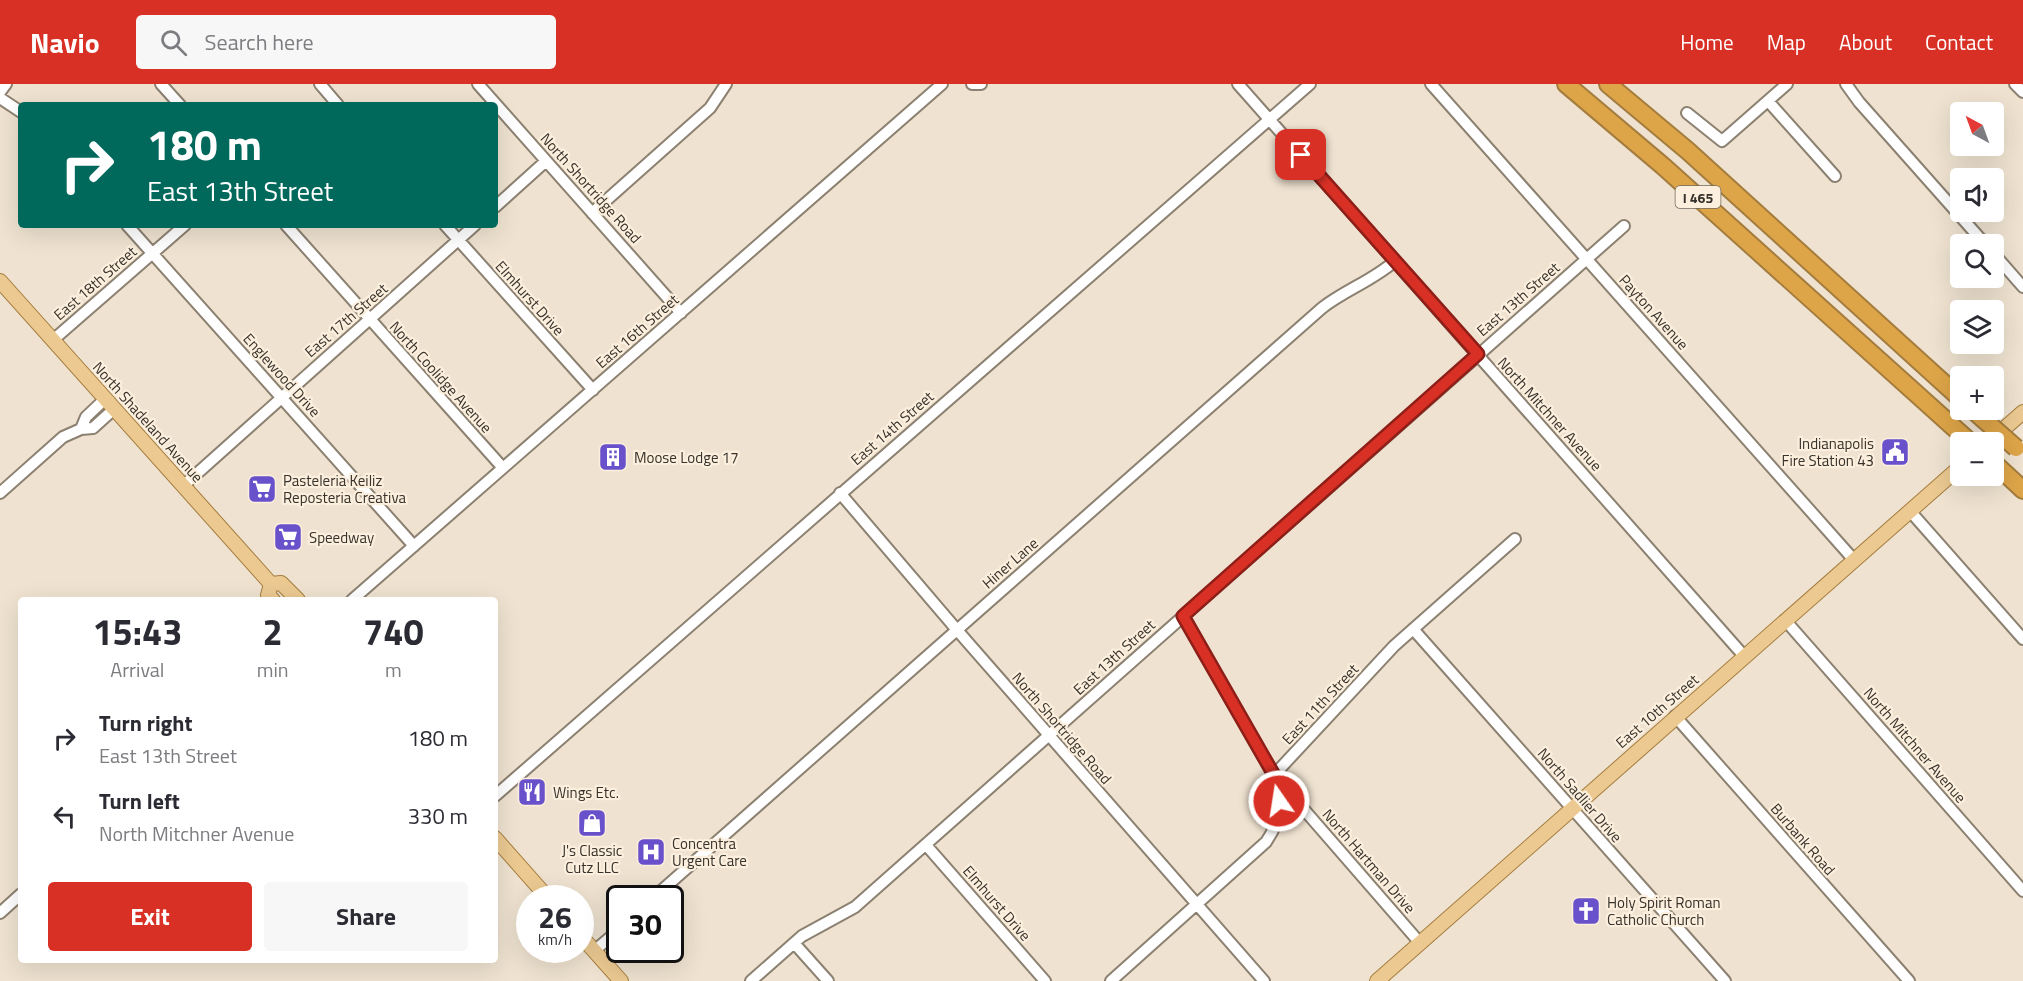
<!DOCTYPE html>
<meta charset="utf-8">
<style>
body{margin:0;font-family:"Titillium Web",sans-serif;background:#f7f7f7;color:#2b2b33;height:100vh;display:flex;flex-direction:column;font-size:22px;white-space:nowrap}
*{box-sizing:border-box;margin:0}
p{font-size:20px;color:#7c7c81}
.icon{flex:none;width:33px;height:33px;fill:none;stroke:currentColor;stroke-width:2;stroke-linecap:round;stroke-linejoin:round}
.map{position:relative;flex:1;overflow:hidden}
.details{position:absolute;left:18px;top:513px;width:480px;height:366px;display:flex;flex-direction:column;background:#fff;border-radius:6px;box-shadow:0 6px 24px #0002}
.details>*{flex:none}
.hud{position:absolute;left:18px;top:18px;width:480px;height:126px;border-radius:6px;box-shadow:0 6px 24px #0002;background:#00695c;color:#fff;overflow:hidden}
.needle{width:39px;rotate:319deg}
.fabs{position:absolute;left:1950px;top:18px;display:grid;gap:12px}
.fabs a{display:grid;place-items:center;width:54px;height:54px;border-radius:6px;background:#fff;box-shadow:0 6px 24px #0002;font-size:30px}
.speed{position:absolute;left:516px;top:801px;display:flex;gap:12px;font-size:30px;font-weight:700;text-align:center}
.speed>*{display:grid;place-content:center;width:78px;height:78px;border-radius:50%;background:#fff;box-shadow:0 6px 24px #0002;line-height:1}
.speed small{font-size:15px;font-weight:400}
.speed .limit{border:3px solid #111;border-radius:9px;background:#fff;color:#111}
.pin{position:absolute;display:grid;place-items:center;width:51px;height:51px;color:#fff;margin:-26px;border-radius:12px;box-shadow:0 3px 9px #0006}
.me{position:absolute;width:66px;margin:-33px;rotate:347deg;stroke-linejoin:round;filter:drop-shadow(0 0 4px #0008)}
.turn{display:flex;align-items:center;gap:21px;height:126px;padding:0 30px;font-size:27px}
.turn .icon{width:78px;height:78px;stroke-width:2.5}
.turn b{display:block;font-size:42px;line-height:51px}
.eta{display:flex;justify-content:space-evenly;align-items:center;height:102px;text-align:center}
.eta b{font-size:36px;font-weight:700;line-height:42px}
.action{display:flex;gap:12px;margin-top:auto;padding:12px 30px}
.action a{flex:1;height:69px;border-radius:6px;background:#d93025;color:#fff;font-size:24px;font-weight:700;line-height:69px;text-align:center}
.action a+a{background:#f7f7f7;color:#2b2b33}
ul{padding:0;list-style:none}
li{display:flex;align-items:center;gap:18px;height:78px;padding:0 30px}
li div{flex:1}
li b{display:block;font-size:22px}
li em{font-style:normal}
header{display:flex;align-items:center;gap:36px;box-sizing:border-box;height:84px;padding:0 30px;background:#d93025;color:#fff}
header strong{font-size:28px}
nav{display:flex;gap:33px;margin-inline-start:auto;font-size:21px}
.search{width:420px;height:54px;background:#f7f7f7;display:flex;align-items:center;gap:15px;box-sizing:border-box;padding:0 21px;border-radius:6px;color:#7c7c81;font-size:22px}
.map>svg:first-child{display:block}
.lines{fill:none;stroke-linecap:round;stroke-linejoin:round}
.minor-casing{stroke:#8c8171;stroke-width:14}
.major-casing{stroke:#a47d3e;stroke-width:16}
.highway-casing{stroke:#a47d3e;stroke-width:20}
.minor{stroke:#fff;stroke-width:10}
.major{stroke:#ebc991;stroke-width:14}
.highway{stroke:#dea548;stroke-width:16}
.highway-bridge-casing{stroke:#a47d3e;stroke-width:20;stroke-linecap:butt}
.highway-bridge{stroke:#dea548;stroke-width:16}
.route-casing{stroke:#8d1f18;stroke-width:15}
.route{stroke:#d93025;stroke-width:10}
.labels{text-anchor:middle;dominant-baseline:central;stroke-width:4.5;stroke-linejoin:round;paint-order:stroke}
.shield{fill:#fcefdd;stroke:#726b60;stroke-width:1.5}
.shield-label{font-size:14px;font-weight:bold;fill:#37322b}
.street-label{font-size:15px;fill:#37322b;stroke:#fcefdd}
.poi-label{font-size:15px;fill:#37322b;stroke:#fcefdd;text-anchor:start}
</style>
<header>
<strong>Navio</strong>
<div class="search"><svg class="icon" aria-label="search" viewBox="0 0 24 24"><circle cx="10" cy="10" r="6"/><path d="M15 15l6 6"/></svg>Search here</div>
<nav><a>Home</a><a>Map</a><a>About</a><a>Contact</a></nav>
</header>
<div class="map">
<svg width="2023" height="897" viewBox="0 0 2023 897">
<rect width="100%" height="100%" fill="#efe2d0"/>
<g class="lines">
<g class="minor-casing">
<path id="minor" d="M161,0L180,21
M320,0L338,21
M478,0L681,229
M972,0H981
M1238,0L1744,572
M1431,0L1854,476
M1846,0L1859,18L1985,160
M2015,0L2023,8
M0,8L6,0
M0,14L21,28
M1768,17L1835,92
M1687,29L1722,57L1787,0
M495,123L546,77
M592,129L710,24L726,0
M127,141L414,462
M286,141L503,384
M445,141L593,306
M1994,170L2023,203
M53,256L185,141
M81,345L86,333L105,315
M183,402L475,141
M0,409L63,353L81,345L93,344L114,325
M840,409L957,546L1264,897
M1910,427L2023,555
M352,516L942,0
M1183,532L1274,691L1420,859
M1785,536L2023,807
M1413,545L1725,897
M1675,632L1909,897
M495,712L1310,0
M926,761L1045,897
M653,814L1322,224C1345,206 1372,197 1395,177
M0,829L21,810
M794,859L828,897
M594,867L620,845
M751,897L802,852L855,823L1624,142
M1111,897L1266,758C1280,738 1284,715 1274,691L1394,562L1515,455"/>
</g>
<g class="major-casing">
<path id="major" d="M0,197L271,500
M1989,358L2023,328
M271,500L281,499L298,516
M271,500L268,511L273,516
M495,754L548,814
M580,851L621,897
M1377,897L1960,383"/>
</g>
<g class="highway-casing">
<path id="highway" d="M1566,0L1663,82L1970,358
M1608,0L1688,67L1960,314
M1973,326L1982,334
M1994,379L2023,406"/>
</g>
<use href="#minor" class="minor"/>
<use href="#major" class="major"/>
<use href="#highway" class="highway"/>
<g class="highway-bridge-casing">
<path id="highway-bridge" d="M1982,334L2016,364"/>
</g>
<use href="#highway-bridge" class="highway-bridge"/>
</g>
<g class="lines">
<g class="route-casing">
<path id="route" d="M1279,717L1274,691L1183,532L1478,270L1301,71"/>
</g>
<use href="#route" class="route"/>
</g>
<defs>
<g id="civic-square" transform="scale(1.5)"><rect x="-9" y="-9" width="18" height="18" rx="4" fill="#6851ca" stroke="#fcefdd"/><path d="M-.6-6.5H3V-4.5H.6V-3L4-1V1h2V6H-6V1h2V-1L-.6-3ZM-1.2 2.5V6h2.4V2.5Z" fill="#fff"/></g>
<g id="building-square" transform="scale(1.5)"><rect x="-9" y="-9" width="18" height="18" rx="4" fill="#6851ca" stroke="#fcefdd"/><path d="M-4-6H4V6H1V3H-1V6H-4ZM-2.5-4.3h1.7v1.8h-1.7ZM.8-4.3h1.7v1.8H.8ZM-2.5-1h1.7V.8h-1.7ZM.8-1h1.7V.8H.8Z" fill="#fff"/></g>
<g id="supermarket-square" transform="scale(1.5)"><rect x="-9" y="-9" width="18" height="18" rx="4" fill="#6851ca" stroke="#fcefdd"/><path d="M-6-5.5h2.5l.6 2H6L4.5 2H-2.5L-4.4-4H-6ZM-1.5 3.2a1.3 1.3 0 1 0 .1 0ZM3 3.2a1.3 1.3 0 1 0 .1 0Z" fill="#fff"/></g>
<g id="restaurant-square" transform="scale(1.5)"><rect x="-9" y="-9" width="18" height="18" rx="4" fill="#6851ca" stroke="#fcefdd"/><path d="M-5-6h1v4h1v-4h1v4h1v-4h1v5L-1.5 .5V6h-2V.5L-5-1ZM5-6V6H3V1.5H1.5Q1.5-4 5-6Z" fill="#fff"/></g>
<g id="shop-square" transform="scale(1.5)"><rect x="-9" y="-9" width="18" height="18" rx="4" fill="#6851ca" stroke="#fcefdd"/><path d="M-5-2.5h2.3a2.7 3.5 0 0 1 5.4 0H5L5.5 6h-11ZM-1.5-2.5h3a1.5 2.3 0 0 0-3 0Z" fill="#fff"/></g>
<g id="hospital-square" transform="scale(1.5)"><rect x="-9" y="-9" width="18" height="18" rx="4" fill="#6851ca" stroke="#fcefdd"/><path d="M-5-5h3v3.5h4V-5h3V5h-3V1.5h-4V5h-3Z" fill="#fff"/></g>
<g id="church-square" transform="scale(1.5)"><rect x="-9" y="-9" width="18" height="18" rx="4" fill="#6851ca" stroke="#fcefdd"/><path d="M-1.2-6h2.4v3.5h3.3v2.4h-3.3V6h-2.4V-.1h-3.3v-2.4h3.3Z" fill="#fff"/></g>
</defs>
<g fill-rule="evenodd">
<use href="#civic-square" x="1895" y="368"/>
<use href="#building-square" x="613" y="373"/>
<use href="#supermarket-square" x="262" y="405"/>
<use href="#supermarket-square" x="288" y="453"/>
<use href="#restaurant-square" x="532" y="708"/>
<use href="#shop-square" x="592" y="739"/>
<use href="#hospital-square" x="651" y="768"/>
<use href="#church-square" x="1586" y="827"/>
</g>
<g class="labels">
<rect class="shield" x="1675.5" y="102" width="45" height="22" rx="4.5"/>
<g class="shield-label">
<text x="1698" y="113">I 465</text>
</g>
<g class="street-label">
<text transform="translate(591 104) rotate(48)">North Shortridge Road</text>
<text transform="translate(95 199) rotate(-41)">East 18th Street</text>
<text transform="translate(530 214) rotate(48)">Elmhurst Drive</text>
<text transform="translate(1518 215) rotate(-41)">East 13th Street</text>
<text transform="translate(1654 228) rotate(48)">Payton Avenue</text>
<text transform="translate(346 236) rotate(-41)">East 17th Street</text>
<text transform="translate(637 247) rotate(-41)">East 16th Street</text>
<text transform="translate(282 291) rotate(48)">Englewood Drive</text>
<text transform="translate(441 293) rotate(48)">North Coolidge Avenue</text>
<text transform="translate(1550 330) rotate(48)">North Mitchner Avenue</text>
<text transform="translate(148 338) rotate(48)">North Shadeland Avenue</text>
<text transform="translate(892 344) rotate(-41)">East 14th Street</text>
<text transform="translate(1010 479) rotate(-41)">Hiner Lane</text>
<text transform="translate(1114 573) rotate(-42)">East 13th Street</text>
<text transform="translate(1320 620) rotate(-47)">East 11th Street</text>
<text transform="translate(1657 627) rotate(-41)">East 10th Street</text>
<text transform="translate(1062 644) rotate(49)">North Shortridge Road</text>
<text transform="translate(1915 661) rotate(49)">North Mitchner Avenue</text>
<text transform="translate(1580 711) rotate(49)">North Sadlier Drive</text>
<text transform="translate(1803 755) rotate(49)">Burbank Road</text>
<text transform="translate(1369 777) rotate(49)">North Hartman Drive</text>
<text transform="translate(997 819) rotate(49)">Elmhurst Drive</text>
</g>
<g class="poi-label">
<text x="1874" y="359" text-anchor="end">Indianapolis<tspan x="1874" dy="17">Fire Station 43</tspan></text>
<text x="634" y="373">Moose Lodge 17</text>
<text x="283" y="396">Pasteleria Keiliz<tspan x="283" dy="17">Reposteria Creativa</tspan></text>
<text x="309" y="453">Speedway</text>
<text x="553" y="708">Wings Etc.</text>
<text x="672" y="759">Concentra<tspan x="672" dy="17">Urgent Care</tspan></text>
<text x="592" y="766" text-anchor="middle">J's Classic<tspan x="592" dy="17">Cutz LLC</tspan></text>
<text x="1607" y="818">Holy Spirit Roman<tspan x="1607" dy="17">Catholic Church</tspan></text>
</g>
</g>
</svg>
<div class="fabs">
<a><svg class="needle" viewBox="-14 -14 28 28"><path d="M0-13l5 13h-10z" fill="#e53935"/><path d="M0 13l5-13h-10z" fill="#7c7c81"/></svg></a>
<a><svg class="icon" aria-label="sound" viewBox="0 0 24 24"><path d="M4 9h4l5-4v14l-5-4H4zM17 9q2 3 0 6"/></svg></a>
<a><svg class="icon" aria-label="search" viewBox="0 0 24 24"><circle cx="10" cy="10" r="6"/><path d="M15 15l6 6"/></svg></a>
<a><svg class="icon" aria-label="layers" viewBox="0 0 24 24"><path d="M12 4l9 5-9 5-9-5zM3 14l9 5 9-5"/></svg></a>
<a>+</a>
<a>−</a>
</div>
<div class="speed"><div>26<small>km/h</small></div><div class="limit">30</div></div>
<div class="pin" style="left:1301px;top:71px;background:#d93025"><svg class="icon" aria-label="arrive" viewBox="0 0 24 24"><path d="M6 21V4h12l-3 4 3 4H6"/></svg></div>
<svg class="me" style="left:1279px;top:717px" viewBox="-20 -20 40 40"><circle r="17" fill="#d93025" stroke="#fff" stroke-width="3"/><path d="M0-11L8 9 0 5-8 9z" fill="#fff"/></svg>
<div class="hud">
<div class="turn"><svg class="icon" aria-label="right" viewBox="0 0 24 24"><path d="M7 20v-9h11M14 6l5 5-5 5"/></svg><div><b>180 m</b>East 13th Street</div></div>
</div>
<section class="details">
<div class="eta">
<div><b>15:43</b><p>Arrival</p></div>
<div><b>2</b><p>min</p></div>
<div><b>740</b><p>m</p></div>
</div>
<ul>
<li><svg class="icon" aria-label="right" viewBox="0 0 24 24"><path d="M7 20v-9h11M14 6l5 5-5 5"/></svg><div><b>Turn right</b><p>East 13th Street</p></div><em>180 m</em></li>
<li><svg class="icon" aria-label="left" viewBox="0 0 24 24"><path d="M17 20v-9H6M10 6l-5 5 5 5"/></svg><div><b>Turn left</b><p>North Mitchner Avenue</p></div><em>330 m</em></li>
</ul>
<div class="action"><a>Exit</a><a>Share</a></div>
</section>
</div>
